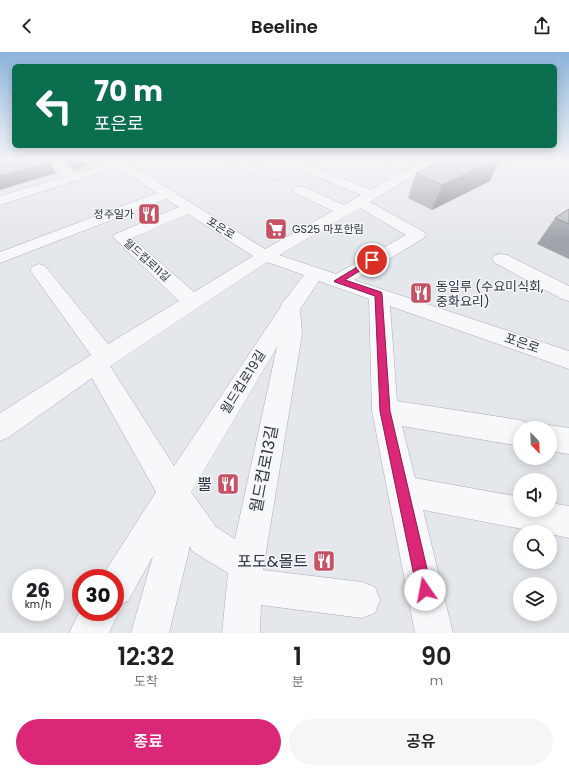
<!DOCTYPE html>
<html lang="ko">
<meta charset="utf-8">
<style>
body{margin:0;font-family:Poppins,"Noto Sans KR",sans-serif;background:#f6f6f6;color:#202124;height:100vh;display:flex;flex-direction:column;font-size:15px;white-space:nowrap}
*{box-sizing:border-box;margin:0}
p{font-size:13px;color:#757577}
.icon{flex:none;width:22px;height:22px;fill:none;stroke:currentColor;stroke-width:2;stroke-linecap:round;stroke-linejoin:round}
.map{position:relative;height:581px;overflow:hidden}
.details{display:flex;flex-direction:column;background:#fff;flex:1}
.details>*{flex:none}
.banner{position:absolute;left:12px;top:12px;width:545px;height:84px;border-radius:6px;box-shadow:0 2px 10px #0003;background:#0b6e4f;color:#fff;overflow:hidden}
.needle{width:26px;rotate:157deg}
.buttons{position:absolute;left:513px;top:369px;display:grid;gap:8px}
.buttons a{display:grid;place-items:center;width:44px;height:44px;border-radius:50%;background:#fff;box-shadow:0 2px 10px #0003;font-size:20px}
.speed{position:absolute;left:12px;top:517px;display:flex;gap:8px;font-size:20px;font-weight:700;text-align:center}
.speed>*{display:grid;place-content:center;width:52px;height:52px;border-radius:50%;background:#fff;box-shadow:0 2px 10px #0003;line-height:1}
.speed small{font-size:10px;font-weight:400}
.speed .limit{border:6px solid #d22;background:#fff;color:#111}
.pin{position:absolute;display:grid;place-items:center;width:34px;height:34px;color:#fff;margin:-17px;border:2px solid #fff;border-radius:50%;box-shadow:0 1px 4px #0007}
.me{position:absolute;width:44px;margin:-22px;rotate:348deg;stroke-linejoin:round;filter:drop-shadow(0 0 3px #0008)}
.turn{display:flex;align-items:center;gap:14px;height:84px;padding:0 16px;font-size:18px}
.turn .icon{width:52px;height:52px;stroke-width:2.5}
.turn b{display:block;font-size:28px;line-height:34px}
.eta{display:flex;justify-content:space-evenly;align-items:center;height:68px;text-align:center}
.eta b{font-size:24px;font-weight:600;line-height:28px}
.action{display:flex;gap:8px;margin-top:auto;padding:8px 16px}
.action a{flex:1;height:46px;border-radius:24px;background:#db2777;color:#fff;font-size:16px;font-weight:600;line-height:46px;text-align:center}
.action a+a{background:#f6f6f6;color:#202124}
header{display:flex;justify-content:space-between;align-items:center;height:52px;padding:0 16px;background:#fff;font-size:18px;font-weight:600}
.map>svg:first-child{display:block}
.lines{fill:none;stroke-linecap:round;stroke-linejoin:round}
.minor-casing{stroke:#a9aeb5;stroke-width:1}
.path{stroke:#bec1c6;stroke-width:1.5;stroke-dasharray:2 2;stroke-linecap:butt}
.minor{fill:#f7f8f9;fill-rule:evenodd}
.wall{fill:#a1a5ab}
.shaded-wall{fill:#83868b}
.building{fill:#bbc0c7;stroke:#83868b}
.route{fill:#db2777;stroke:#8e194d}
.labels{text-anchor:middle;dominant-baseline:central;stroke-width:3;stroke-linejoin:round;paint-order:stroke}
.far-poi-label{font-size:11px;fill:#2d3542;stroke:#f4f6f8;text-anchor:end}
.far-street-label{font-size:11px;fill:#2d3542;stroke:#f4f6f8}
.poi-label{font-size:13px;fill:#2d3542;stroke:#f4f6f8;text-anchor:start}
.street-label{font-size:13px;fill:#2d3542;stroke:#f4f6f8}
.near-street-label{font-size:16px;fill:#2d3542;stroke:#f4f6f8}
.near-poi-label{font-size:16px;fill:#2d3542;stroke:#f4f6f8;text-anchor:end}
</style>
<header><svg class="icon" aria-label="back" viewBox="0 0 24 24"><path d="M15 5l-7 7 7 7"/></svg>Beeline<svg class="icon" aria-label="share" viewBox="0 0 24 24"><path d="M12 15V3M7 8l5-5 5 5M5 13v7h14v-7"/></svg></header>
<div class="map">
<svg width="569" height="581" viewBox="0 0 569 581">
<rect width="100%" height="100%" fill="#e4e7eb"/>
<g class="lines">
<g class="minor-casing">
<path id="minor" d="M42,107H56L75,121L110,110L107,107H135L133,111L129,112L265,197L333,159L295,141L293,138L295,135H305L344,153L361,143L308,121L306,118L308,115H316L371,138L426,107H441L370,150L424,180L426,183L424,186L354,228L569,299V317L390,254L397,349L520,368L530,372L531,376H520V394L402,374L415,426L520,445V458H550V451L569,454V486L550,482V480H538L423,458L453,581H415L372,359L369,247L319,229L300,257L302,282L263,518L362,530L375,535L380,548L375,561L362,566L261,553L260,581H222L228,521L192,499L190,494L169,581H131L153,504L128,549L116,554L119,560L109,581H69L81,557V560H115V526H101L156,440L92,326L9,385L0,389V361L91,303L30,218L33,214L39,212L45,214L108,292L179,249L113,185L115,182L179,155L166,147L0,211V200L157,141L118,115L0,153V144L63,125ZM360,156L406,183L336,222L279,203ZM188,162L253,204L194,240L132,186ZM267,210L304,223L285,248L283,249L280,256L174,414L110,314ZM277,295L235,487L216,475L191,440Z
M222,107H239L258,116L260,119L258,122H250Z
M501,202L507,203L569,234V249L562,247L495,211L492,207L495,203Z
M550,373L569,376V402L550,399V376H542Z"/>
</g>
<path class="path" d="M372,107L387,113
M271,126L281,130"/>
<use href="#minor" class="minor"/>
</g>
<path class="wall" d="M59,107H106L74,118Z
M416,121L490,129L432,158L408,146Z
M569,157V207L537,192L555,166Z"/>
<path class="shaded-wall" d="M68,107H106L74,118Z
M497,107H500L490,129L432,158L442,133Z
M50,110L56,121L0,138V124Z"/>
<path class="building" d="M0,107H47L50,110L0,124Z
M449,107H497L442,133L416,121Z
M569,157V172L555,166Z"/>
<linearGradient id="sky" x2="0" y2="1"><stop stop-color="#8cb4db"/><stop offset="0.57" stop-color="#f3f4f6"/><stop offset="1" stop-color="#f3f4f6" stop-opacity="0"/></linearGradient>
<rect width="569" height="189" fill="url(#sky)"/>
<path class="route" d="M372,206L374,207V210L345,228L381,240L382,242L390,359L432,538L430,544L425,546L419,544L417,538L380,359L375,244L335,230L334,229Z"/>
<defs>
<g id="restaurant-square" transform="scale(1.15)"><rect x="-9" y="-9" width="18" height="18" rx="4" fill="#c65365" stroke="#f4f6f8"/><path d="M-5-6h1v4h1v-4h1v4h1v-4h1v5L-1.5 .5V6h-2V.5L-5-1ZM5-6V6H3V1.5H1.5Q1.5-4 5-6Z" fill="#fff"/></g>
<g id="supermarket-square" transform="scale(1.15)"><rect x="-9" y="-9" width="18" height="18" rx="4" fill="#c65365" stroke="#f4f6f8"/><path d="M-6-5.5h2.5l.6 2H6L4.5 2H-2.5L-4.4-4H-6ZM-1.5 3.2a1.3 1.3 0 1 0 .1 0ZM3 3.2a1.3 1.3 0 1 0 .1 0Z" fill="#fff"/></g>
</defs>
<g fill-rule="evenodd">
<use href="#restaurant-square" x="149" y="162"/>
<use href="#supermarket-square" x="276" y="177"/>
<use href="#restaurant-square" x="421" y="241"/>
<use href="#restaurant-square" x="228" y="432"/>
<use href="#restaurant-square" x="324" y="509"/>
</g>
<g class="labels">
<g class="far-poi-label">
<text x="134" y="162">정주일가</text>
<text x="292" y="177" text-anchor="start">GS25 마포한림</text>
</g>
<g class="far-street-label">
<text transform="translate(221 176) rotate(32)">포은로</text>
<text transform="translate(147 208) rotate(42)">월드컵로11길</text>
</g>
<g class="poi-label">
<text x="436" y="234">동일루 (수요미식회,<tspan x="436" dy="15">중화요리)</tspan></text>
</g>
<g class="street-label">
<text transform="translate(522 291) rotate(19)">포은로</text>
<text transform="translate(243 330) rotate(-58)">월드컵로19길</text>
</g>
<g class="near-street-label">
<text transform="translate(264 417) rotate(-79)">월드컵로13길</text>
</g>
<g class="near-poi-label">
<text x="212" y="432">뿔</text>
<text x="308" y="509">포도&amp;몰트</text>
</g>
</g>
</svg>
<div class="buttons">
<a><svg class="needle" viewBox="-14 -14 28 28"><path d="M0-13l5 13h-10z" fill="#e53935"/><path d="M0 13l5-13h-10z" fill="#757577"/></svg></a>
<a><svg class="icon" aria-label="sound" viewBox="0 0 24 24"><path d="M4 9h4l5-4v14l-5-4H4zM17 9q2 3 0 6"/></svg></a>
<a><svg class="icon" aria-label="search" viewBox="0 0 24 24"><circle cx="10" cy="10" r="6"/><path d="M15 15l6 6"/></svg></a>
<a><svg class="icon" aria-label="layers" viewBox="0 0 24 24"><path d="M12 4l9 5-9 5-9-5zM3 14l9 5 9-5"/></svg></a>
</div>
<div class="speed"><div>26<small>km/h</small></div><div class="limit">30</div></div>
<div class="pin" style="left:372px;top:208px;background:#d93025"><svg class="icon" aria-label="arrive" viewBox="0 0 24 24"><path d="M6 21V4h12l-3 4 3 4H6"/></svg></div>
<svg class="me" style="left:425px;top:538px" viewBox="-20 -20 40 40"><circle r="19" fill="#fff"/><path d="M0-13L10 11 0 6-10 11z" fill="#db2777"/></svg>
<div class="banner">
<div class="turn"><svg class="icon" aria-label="left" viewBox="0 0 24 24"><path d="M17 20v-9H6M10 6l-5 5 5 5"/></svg><div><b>70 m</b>포은로</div></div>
</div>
</div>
<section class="details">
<div class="eta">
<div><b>12:32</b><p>도착</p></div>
<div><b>1</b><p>분</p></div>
<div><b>90</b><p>m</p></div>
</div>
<div class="action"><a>종료</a><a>공유</a></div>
</section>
